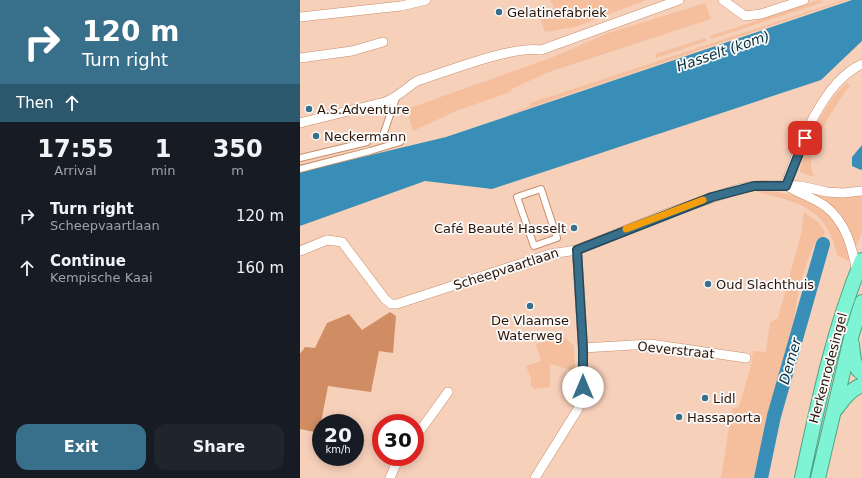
<!DOCTYPE html>
<meta charset="utf-8">
<style>
body{margin:0;font-family:"DejaVu Sans",sans-serif;background:#20242c;color:#f1f3f6;height:100vh;display:flex;flex-direction:column;font-size:15px;white-space:nowrap}
*{box-sizing:border-box;margin:0}
p{font-size:13px;color:#9ea1a6}
.icon{flex:none;width:22px;height:22px;fill:none;stroke:currentColor;stroke-width:2;stroke-linecap:round;stroke-linejoin:round}
.map{position:relative;flex:1;overflow:hidden}
.drawer{display:flex;flex-direction:column;background:#171b24;width:300px}
.drawer>*{flex:none}
.top-card{background:#386f8a;color:#fff;overflow:hidden}
.speed{position:absolute;left:12px;top:414px;display:flex;gap:8px;font-size:20px;font-weight:700;text-align:center}
.speed>*{display:grid;place-content:center;width:52px;height:52px;border-radius:50%;background:#171b24;box-shadow:0 2px 10px #0003;line-height:1}
.speed small{font-size:10px;font-weight:400}
.speed .limit{border:6px solid #d22;background:#fff;color:#111}
.pin{position:absolute;display:grid;place-items:center;width:34px;height:34px;color:#fff;margin:-17px;border-radius:8px;box-shadow:0 2px 6px #0006}
.me{position:absolute;width:44px;margin:-22px;rotate:0deg;stroke-linejoin:round;filter:drop-shadow(0 0 3px #0008)}
.turn{display:flex;align-items:center;gap:14px;height:84px;padding:0 16px;font-size:18px}
.turn .icon{width:52px;height:52px;stroke-width:2.5}
.turn b{display:block;font-size:28px;line-height:34px}
.then{display:flex;align-items:center;height:38px;padding:0 16px;background:#0003;gap:8px;font-size:15px}
.eta{display:flex;justify-content:space-evenly;align-items:center;height:68px;text-align:center}
.eta b{font-size:24px;font-weight:700;line-height:28px}
.action{display:flex;gap:8px;margin-top:auto;padding:8px 16px}
.action a{flex:1;height:46px;border-radius:12px;background:#386f8a;color:#fff;font-size:16px;font-weight:700;line-height:46px;text-align:center}
.action a+a{background:#20242c;color:#f1f3f6}
ul{padding:0;list-style:none}
li{display:flex;align-items:center;gap:12px;height:52px;padding:0 16px}
li div{flex:1}
li b{display:block;font-size:15px}
li em{font-style:normal}
main{display:flex;flex:1;min-height:0}
.map>svg:first-child{display:block}
.green{fill:#f5bf9e}
.forest{fill:#d08c62}
.water{fill:#388eb6}
.lines{fill:none;stroke-linecap:round;stroke-linejoin:round}
.river{stroke:#388eb6;stroke-width:14}
.pedestrian-casing{stroke:#c98d6a;stroke-width:8}
.minor-casing{stroke:#c98d6a;stroke-width:10}
.trunk-casing{stroke:#4da485;stroke-width:16}
.pedestrian{stroke:#fff;stroke-width:6}
.minor{stroke:#fff;stroke-width:9}
.trunk{stroke:#7ff4d4;stroke-width:14}
.route-casing{stroke:#24485a;stroke-width:10}
.route{stroke:#386f8a;stroke-width:7}
.slow{stroke:#f59e0b;stroke-width:7}
.poi-dot{fill:#386f8a;stroke:#fafafa;stroke-width:1.5}
.labels{text-anchor:middle;dominant-baseline:central;stroke-width:3.5;stroke-linejoin:round;paint-order:stroke}
.poi-label{font-size:13px;fill:#2b1406;stroke:#fafafa;text-anchor:start}
.street-label{font-size:13px;fill:#2b1406;stroke:#fafafa}
.water-label{font-size:14px;font-style:italic;fill:#083041;stroke:#fafafa}
</style>
<main>
<section class="drawer">
<div class="top-card">
<div class="turn"><svg class="icon" aria-label="right" viewBox="0 0 24 24"><path d="M7 20v-9h11M14 6l5 5-5 5"/></svg><div><b>120 m</b>Turn right</div></div>
<div class="then">Then<svg class="icon" aria-label="ahead" viewBox="0 0 24 24"><path d="M12 20V5M6 11l6-6 6 6"/></svg></div>
</div>
<div class="eta">
<div><b>17:55</b><p>Arrival</p></div>
<div><b>1</b><p>min</p></div>
<div><b>350</b><p>m</p></div>
</div>
<ul>
<li><svg class="icon" aria-label="right" viewBox="0 0 24 24"><path d="M7 20v-9h11M14 6l5 5-5 5"/></svg><div><b>Turn right</b><p>Scheepvaartlaan</p></div><em>120 m</em></li>
<li><svg class="icon" aria-label="ahead" viewBox="0 0 24 24"><path d="M12 20V5M6 11l6-6 6 6"/></svg><div><b>Continue</b><p>Kempische Kaai</p></div><em>160 m</em></li>
</ul>
<div class="action"><a>Exit</a><a>Share</a></div>
</section>
<div class="map">
<svg width="562" height="478" viewBox="0 0 562 478">
<rect width="100%" height="100%" fill="#f7d0ba"/>
<path class="green" d="M250,0H346L275,27L245,32L239,16L254,7Z
M519,0L524,2L411,39L410,36Z
M543,0H547L202,117L230,106V103L258,94Z
M405,3L411,19L249,72L212,89L211,92L156,111L113,131L107,109L253,57L308,33Z
M406,38L407,41L356,58L355,54Z
M547,83L550,85C538,102 509,144 511,165C511,169 513,173 514,177L500,172L501,163C514,131 521,107 547,83Z
M458,190C488,192 521,199 538,226C544,235 547,248 550,258L548,261L537,255C527,208 499,202 457,192Z
M515,194L527,196L562,195V233L555,249L514,195Z
M504,212L519,223L525,232L522,239H517C506,259 495,301 494,324L453,478H421L432,408L439,407L451,365L453,351L466,352L470,322L478,318L501,234Z
M263,336L274,346L275,371L250,364V387L234,389L231,386V379L226,366L241,361L236,344Z"/>
<path class="forest" d="M90,312L96,316L93,353L79,351L71,392L28,386L19,433L0,429V354L5,347L15,348L27,323L49,314L62,330Z"/>
<path class="water" d="M552,0H562V41L521,80L192,189L125,181L0,226V172L146,137Z
M562,145V169L561,170L552,166V157Z"/>
<g class="lines">
<path class="river" d="M461,478L474,416L523,244"/>
<g class="pedestrian-casing">
<path id="pedestrian" d="M82,138L96,98
M0,158L67,142
M0,169L70,151L100,142
M241,189L257,238L234,246L217,197Z"/>
</g>
<g class="minor-casing">
<path id="minor" d="M423,0L445,16L461,14L504,0
M0,17L101,6L126,0
M0,58L52,51L83,42
M0,123L85,102C98,97 106,88 117,81C149,71 210,46 241,50L379,0
M485,186C499,147 522,82 562,64
M489,187C500,194 514,198 525,206C546,222 552,247 557,272
M0,251L27,240L42,242L85,299L91,304H97L250,254L277,250L368,213L438,189L454,186L474,185L501,186L527,192L543,193L562,191
M283,348L350,344L446,358
M115,428H122L148,392
M90,478L99,457
M235,478L278,409L283,387V348L277,250"/>
</g>
<g class="trunk-casing">
<path id="trunk" d="M552,344C553,354 553,368 562,373
M536,409C544,398 550,390 562,385
M502,478C518,404 533,330 562,260
M518,478L552,334L562,302"/>
</g>
<use href="#pedestrian" class="pedestrian"/>
<use href="#minor" class="minor"/>
<use href="#trunk" class="trunk"/>
</g>
<g class="lines">
<g class="route-casing">
<path id="route" d="M283,387V348L277,250L412,197L454,186H486L505,138"/>
</g>
<use href="#route" class="route"/>
<path class="slow" d="M326,229L403,200"/>
</g>
<g class="poi-dot">
<circle cx="199" cy="12" r="4"/>
<circle cx="9" cy="109" r="4"/>
<circle cx="16" cy="136" r="4"/>
<circle cx="274" cy="228" r="4"/>
<circle cx="408" cy="284" r="4"/>
<circle cx="230" cy="306" r="4"/>
<circle cx="405" cy="398" r="4"/>
<circle cx="379" cy="417" r="4"/>
</g>
<g class="labels">
<g class="poi-label">
<text x="207" y="12">Gelatinefabriek</text>
<text x="17" y="109">A.S.Adventure</text>
<text x="24" y="136">Neckermann</text>
<text x="266" y="228" text-anchor="end">Café Beauté Hasselt</text>
<text x="416" y="284">Oud Slachthuis</text>
<text x="230" y="320" text-anchor="middle">De Vlaamse<tspan x="230" dy="15">Waterweg</tspan></text>
<text x="413" y="398">Lidl</text>
<text x="387" y="417">Hassaporta</text>
</g>
<g class="street-label">
<text transform="translate(206 269) rotate(-18)">Scheepvaartlaan</text>
<text transform="translate(376 350) rotate(6)">Oeverstraat</text>
<text transform="translate(528 368) rotate(-75)">Herkenrodesingel</text>
</g>
<g class="water-label">
<text transform="translate(423 51) rotate(-19)">Hasselt (kom)</text>
<text transform="translate(490 361) rotate(-74)">Demer</text>
</g>
</g>
</svg>
<div class="speed"><div>20<small>km/h</small></div><div class="limit">30</div></div>
<div class="pin" style="left:505px;top:138px;background:#d93025"><svg class="icon" aria-label="arrive" viewBox="0 0 24 24"><path d="M6 21V4h12l-3 4 3 4H6"/></svg></div>
<svg class="me" style="left:283px;top:387px" viewBox="-20 -20 40 40"><circle r="19" fill="#fff"/><path d="M0-13L10 11 0 6-10 11z" fill="#386f8a"/></svg>
</div>
</main>
